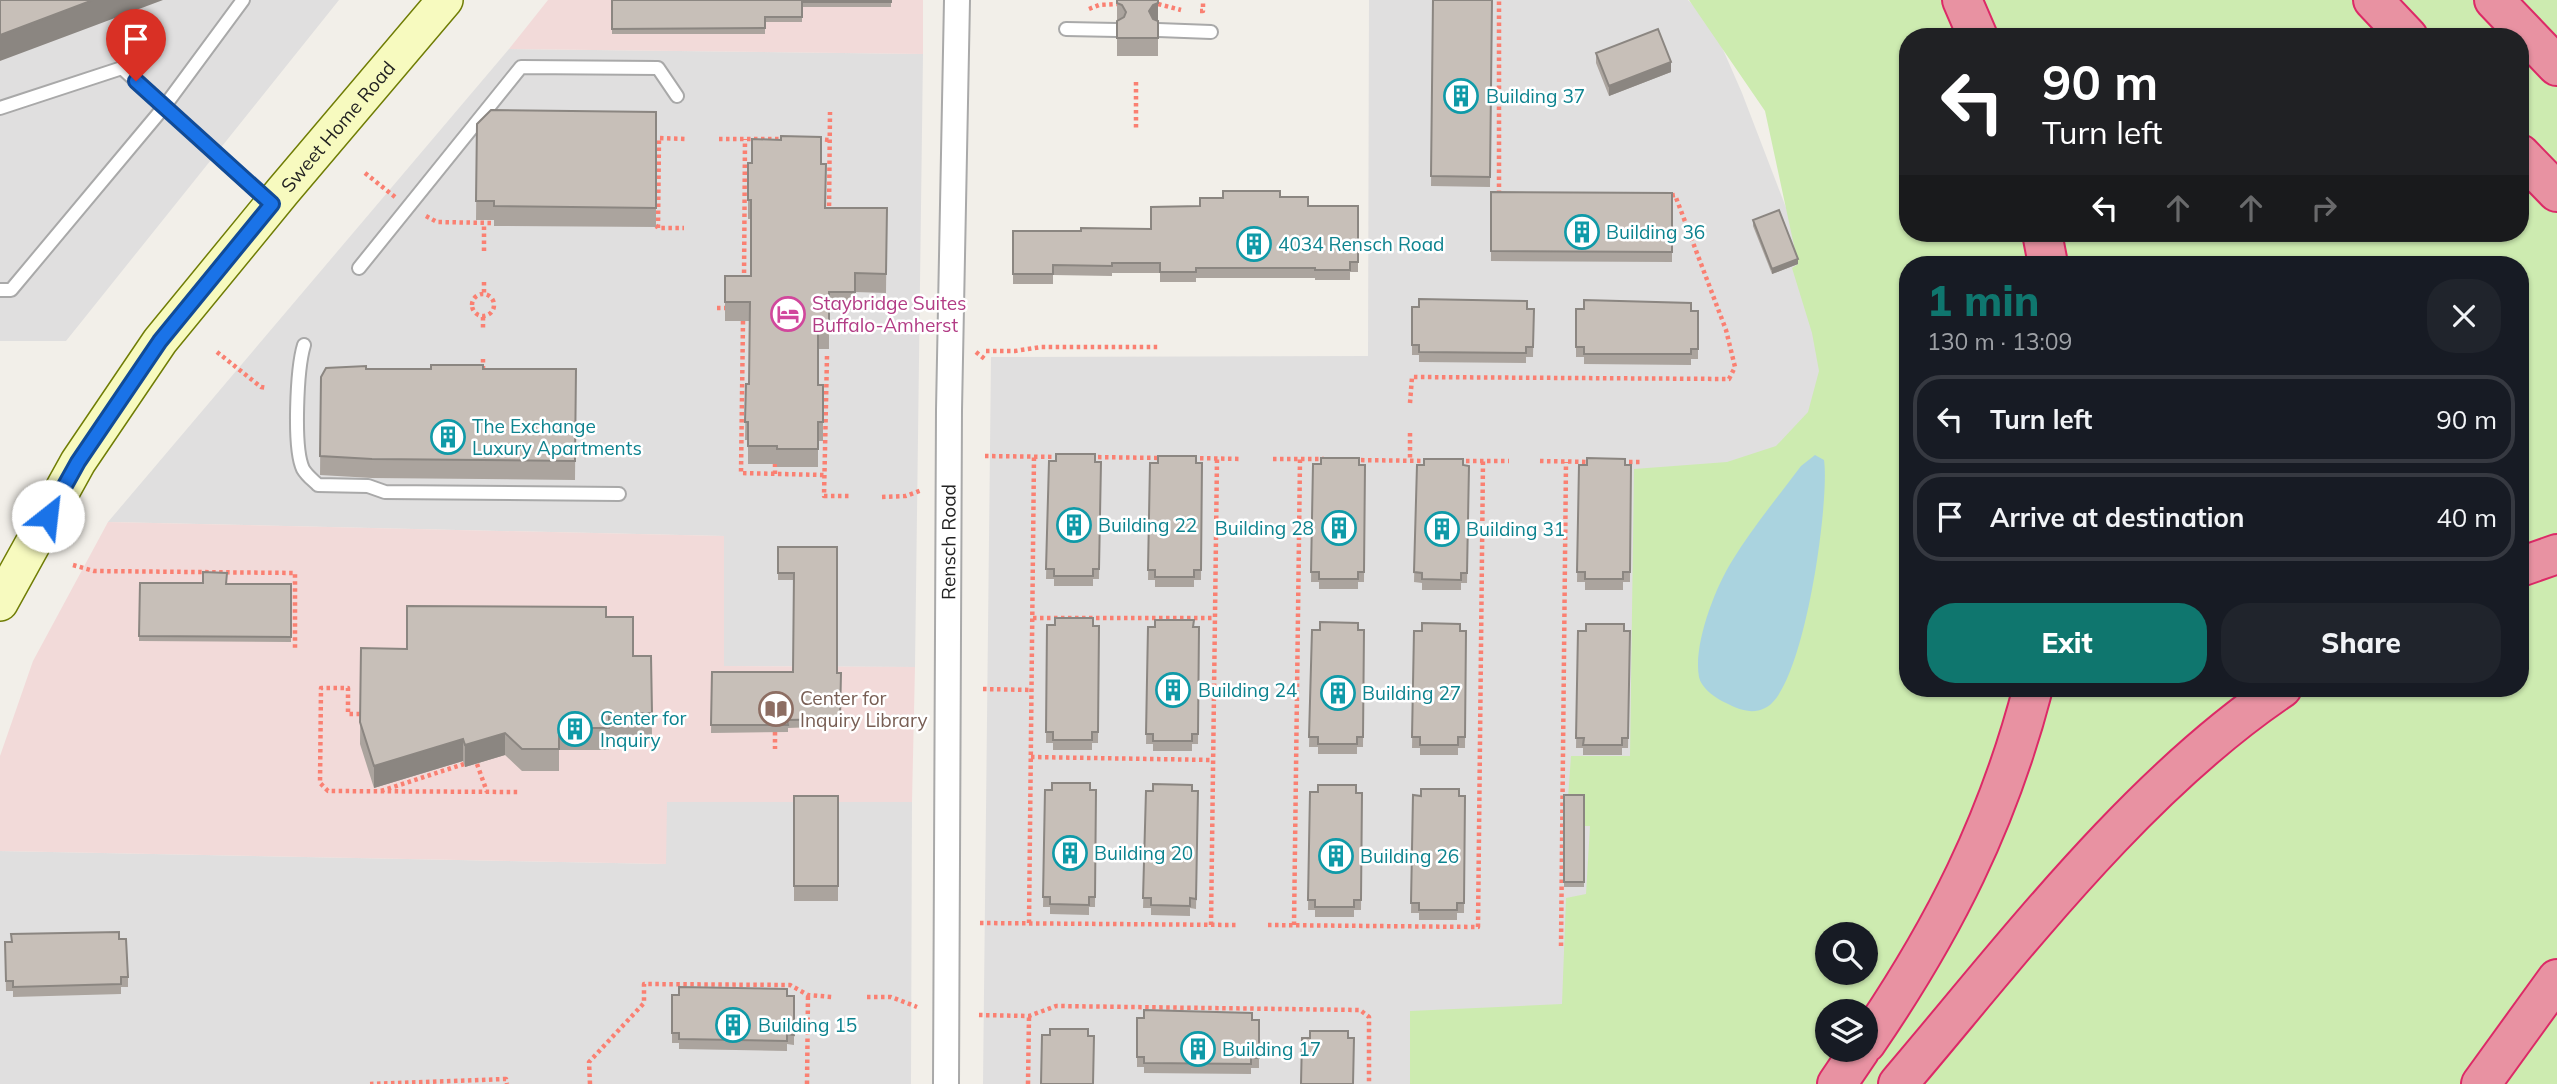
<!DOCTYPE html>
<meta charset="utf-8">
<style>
body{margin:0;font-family:Mulish,sans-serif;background:#20242c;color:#f1f3f6;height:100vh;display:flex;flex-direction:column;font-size:26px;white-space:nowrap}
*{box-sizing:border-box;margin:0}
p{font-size:23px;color:#9ea1a6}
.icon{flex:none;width:38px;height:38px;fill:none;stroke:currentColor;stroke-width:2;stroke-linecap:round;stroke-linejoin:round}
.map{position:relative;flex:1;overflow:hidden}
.panel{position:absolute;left:1899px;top:256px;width:630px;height:441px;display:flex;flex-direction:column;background:#171b24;border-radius:28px;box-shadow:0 2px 5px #0004}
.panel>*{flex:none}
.guide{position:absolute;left:1899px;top:28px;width:630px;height:214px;border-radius:28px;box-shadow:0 2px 5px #0004;background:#202124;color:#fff;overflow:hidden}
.buttons{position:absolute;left:1815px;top:922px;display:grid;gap:14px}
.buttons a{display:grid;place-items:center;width:63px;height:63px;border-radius:50%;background:#171b24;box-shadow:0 2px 5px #0004;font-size:35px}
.pin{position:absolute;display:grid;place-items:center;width:60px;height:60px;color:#fff;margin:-72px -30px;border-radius:50% 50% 50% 0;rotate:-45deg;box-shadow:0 0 7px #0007}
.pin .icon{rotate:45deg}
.me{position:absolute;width:77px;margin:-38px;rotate:29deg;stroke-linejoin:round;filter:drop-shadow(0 0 5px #0008)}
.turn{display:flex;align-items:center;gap:24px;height:147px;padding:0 28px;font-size:32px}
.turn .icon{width:91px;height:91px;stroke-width:2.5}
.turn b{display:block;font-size:49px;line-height:60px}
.lanes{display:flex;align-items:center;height:66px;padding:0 28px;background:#0003;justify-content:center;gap:35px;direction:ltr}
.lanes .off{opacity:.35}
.round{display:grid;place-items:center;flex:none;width:74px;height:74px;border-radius:28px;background:#20242c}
.summary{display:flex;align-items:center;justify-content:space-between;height:119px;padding:0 28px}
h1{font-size:42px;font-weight:800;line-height:52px;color:#0f766e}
.button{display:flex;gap:14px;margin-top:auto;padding:14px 28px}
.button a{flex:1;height:80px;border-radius:28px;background:#0f766e;color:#fff;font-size:28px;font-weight:800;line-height:80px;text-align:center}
.button a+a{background:#20242c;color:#f1f3f6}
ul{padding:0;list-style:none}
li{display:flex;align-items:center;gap:21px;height:88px;margin:0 14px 10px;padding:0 14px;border:4px solid #363941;border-radius:28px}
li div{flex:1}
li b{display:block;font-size:26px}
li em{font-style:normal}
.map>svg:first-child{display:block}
.residential{fill:#e0dfdf}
.commercial{fill:#f2dad9}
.grass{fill:#cdebb0;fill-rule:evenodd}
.water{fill:#aad3df}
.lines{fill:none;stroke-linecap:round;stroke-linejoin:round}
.lane-casing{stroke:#a9a9a9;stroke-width:16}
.street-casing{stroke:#a9a9a9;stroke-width:28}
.secondary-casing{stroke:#707d05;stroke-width:38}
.highway-casing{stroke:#dc2a67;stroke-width:42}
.path{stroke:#fa8072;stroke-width:4.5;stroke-dasharray:3.5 3.5;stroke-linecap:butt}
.lane{stroke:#fff;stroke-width:12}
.street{stroke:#fff;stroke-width:24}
.secondary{stroke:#f7fabf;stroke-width:35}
.highway{stroke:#e892a2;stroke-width:38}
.wall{fill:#aba49e}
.shaded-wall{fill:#8b8681}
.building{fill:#c7bfb8;stroke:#8b8681;stroke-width:2}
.route-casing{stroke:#114b97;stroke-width:18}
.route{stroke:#1a73e8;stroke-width:12}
.labels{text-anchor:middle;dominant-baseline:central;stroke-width:5;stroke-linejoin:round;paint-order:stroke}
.culture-label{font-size:19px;fill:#0d838f;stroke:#fff;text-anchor:start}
.street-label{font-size:19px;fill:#222;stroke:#fff}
.hotel-label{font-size:19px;fill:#b23c85;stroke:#fff;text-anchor:start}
.education-label{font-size:19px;fill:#785e54;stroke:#fff;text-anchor:start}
</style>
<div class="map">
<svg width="2557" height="1084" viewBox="0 0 2557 1084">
<rect width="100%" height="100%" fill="#f2efe9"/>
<path class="residential" d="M0,0H339L66,341H0Z
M1369,0H1688L1711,22L1742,93L1815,283L1836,375L1825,589L1513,1084H983L991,357L1368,356Z
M509,49L923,54L915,667L724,666V536L108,522Z
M666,802H912L911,1084H0V851L666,864Z"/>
<path class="commercial" d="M548,0H923V54L509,49Z
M108,522L724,536V666L915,667L912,802H667L666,864L0,851V756L33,661Z"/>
<path class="grass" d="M1689,0H2557V1084H1410V1011L1562,1004L1566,898L1586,894L1590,826H1566L1571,756H1630L1634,469L1727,462L1776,446L1808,412L1819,371L1812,333L1792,268L1798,264L1765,111ZM1908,37H2520V233H1908ZM1908,264H2520V688H1908ZM1827,934H1866V973H1827ZM1827,1012H1866V1050H1827Z"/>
<path class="water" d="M1815,455L1824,460C1830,501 1804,691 1765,708C1749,716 1734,707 1720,700C1712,695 1701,687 1699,677C1693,645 1715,588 1732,561C1752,528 1778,497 1801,466Z"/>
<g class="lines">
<g class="lane-casing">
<path id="lane" d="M1066,29L1117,30
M1158,30L1211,32
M0,108L122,68L271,204
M359,268L521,67L658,68L677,96
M0,290H11L164,107L243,0
M304,345C297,368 293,448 303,469C307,476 313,480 318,485L368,486L385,492L619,494"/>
</g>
<g class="street-casing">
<g id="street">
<path id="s1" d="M946,1084L949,410L957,0"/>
</g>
</g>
<g class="secondary-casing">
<g id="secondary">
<path id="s2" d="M0,603L78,462L160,341L283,191L445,0"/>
</g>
</g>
<g class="highway-casing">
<path id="highway" d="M1962,0L1978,37
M2373,0L2408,37
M2494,0L2557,66
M2520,154L2557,192
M2042,233L2048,264
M2520,567L2557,554
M1866,1043C1944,929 1998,822 2033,688
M1837,1084L1860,1050
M1898,1084C2013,949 2135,787 2282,688
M2481,1084L2557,979"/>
</g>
<path class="path" d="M1158,4L1181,10
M1089,9L1099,5L1117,4
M1200,11H1203V0
M1136,82V128
M719,139H784
M818,139L829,140
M365,173L395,197
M1499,194V0
M829,213L830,112
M426,216L437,222L494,223
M656,225L658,228H684
M658,228L659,138L686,139
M484,251V223
M744,280L745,139
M484,282V294
M472 305a11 11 0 1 1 22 0a11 11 0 1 1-22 0Z
M717,308H725
M483,317V328
M743,321L741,473L824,475
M986,351H1015L1041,347H1160
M217,352L261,387L267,388
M976,352L986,360
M827,356L824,496H851
M483,359V372
M1410,403L1412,377L1729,379L1735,367L1726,330L1675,195L1669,196
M1410,433V460
M985,456L1061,457
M1091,457L1163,458
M1193,458L1242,459
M1273,459H1324
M1354,460L1429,461
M1459,461H1509
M1540,461L1592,462
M1622,462H1640
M775,474V464
M882,497L906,496L922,490
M73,565L94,571L295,573V648
M1033,618H1215
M983,689L1032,690
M360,714H348V688H321L320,783L328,791L519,792
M775,732V749
M1031,757L1213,760
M477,764L487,792
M381,791L464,764
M980,923L1237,925
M1029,923L1034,456
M1211,925L1217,459
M1268,925L1478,927L1483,461
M1294,925L1300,459
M1561,946L1566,462
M867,997H891L917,1007
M979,1015L1029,1016L1056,1006L1360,1010L1369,1017V1084
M370,1084L506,1079L507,1084
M590,1084L589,1062L644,1003V984L790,985L808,995L832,997
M807,1084L808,995
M1028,1084L1029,1016"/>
<use href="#lane" class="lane"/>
<use href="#street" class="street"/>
<use href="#secondary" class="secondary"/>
<use href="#highway" class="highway"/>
</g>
<path class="wall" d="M612,0H891V7H802V22H765V34H612Z
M1117,0H1158V56H1117Z
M1433,0H1492L1490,187L1431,186Z
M1596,53L1671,72L1609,96L1596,63Z
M656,112V227L494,226V220H476L477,124Z
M748,163L821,164L825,208H887L886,293L855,292V310H829V349H818V385H823V441H818V467H777V464H748V440H745L746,384H749L750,321H725V276H751V219H748Z
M1491,192L1672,193V262L1491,261Z
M1280,197L1308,206H1358V272H1350V280H1315V278H1196V282H1160V273H1112V276L1053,275V284H1013V231H1081L1151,229L1200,206Z
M1753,220L1798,264L1772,274L1753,226Z
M1527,309H1534L1533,357H1526V363L1419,362V355H1412V345Z
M1576,309L1698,311V359H1691V365L1584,364V357H1576Z
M366,369H576L575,480L372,478L320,475L321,377Z
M1049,461L1101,462L1099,579H1093V586H1054V579H1046Z
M1150,463H1202L1201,580H1194V587H1155V580H1148Z
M1313,464L1365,465L1364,582H1358V589H1319V582H1311Z
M1417,465L1469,466L1467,583H1461V590H1422V583L1414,582Z
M1579,465H1631L1630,582H1623V590H1585V582H1577Z
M778,547H837V673H841L840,726L788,728V732L711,733L712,672H793L794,580H778Z
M140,583L291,584V642L139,641Z
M606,617L633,656H651L652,735L609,736V750H559V771H522L505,755L465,767L463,761L374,788L360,744L361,648L407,649Z
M1047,625L1099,626L1098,743H1092V750H1053V743H1046Z
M1148,627H1199L1198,744H1192V751H1153V744H1146Z
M1312,630H1364L1363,747H1357V754H1318V747H1309Z
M1414,631H1466L1465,748H1458V755H1420V748H1412Z
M1578,631H1630L1628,748H1622V755H1583V748H1576Z
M1045,790H1096L1095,907H1089V915L1050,914V907H1043Z
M1146,791H1198L1196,909L1190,908V916L1151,915V908H1143Z
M1310,792L1362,793L1361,910H1354V917H1315V910H1308Z
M1413,795L1465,796L1464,913H1457V920H1419V913H1411Z
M1564,795H1584V887H1564Z
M794,796H838V901H794Z
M119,939L128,977V987H121V994L13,997V991H6L5,942Z
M672,995L794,996V1045L787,1044V1051L679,1049V1043H672Z
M1137,1018L1259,1020V1068H1251V1074L1144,1073V1067H1137Z"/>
<path class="shaded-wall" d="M93,0H163L0,61V35Z
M1158,3V21L1153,23L1149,11L1153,5Z
M1671,62V72L1609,96V86Z
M1798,259V264L1772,274V269Z
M505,733V755L465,767V745Z
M463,739V761L374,788V766Z"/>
<path class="building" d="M0,0H93L0,35Z
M612,0H891V2H802V17H765V28L612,29Z
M1117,0H1158V3L1153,5L1149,11L1153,19L1158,21V38H1117V21L1124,17L1126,12L1122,5L1117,3Z
M1433,0H1492L1490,177L1431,176Z
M1658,29L1671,62L1609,86L1596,53Z
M491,110L656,112V208L494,206V201H476L477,124Z
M781,136L821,137V164H826L825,208H887L886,274L855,273V292H829V331L818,330V385H823V422H818V449H777V446H748V422H745L746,384H749L750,302H725V276H751V200H748V163H752V139L781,140Z
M1223,191H1280V197H1308V206H1358V262H1350V270H1315V268H1196V272H1160V263H1112V266L1053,265V274H1013V231H1081V228L1151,229V207L1200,206V198H1223Z
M1491,192L1672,193V252L1491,251Z
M1779,210L1798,259L1772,269L1753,220Z
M1419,299L1527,301V309H1534L1533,347H1526V353L1419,352V345H1412V307H1419Z
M1584,300L1691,303V311H1698V349H1691V354H1584V347H1576V309H1584Z
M431,365H483V369H576L575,461L372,459L320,456L321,377L326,368L366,366V369H431Z
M1056,454H1095V462H1101L1099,569H1093V576H1054V569H1046L1049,461H1056Z
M1158,456H1196V463H1202L1201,570H1194V577H1155V570H1148L1150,463H1158Z
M1321,458H1359V465H1365L1364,572H1358V579H1319V572H1311L1313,464H1321Z
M1587,458L1625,459V465H1631L1630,572H1623V579H1585V572H1577L1579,465H1587Z
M1424,459H1463V465L1469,466L1467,573H1461V580L1422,579V573L1414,572L1417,465H1424Z
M778,547H837V673H841L840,719L787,720L788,725H711L712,672H793L794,573H778Z
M203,572L227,573L226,584H291V637L139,636L140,583H203Z
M407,606L606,607V617H633V656H651L652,713L609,714V728H559V749H522L505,733L465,745L463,739L374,766L360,722L361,648L407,649Z
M1055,618H1093V626H1099L1098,732H1092V740H1053V732H1046L1047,625H1055Z
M1155,620H1194L1193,627H1199L1198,734H1192V741H1153V734H1146L1148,627H1155Z
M1320,622L1358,623V630H1364L1363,737H1357V744H1318V737H1309L1312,630H1320Z
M1422,623L1460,624V631H1466L1465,737H1458V745H1420V737H1412L1414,631H1422Z
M1586,624H1624V631H1630L1628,738H1622V745H1583L1584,738H1576L1578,631H1586Z
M1052,783H1090V790H1096L1095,897H1089V905L1050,904V897H1043L1045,790H1052Z
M1153,784L1192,785V791H1198L1196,899L1190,898V906L1151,905V898H1143L1146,791H1153Z
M1318,785H1356V793H1362L1361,900H1354V907H1315V900H1308L1310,792H1318Z
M1421,789H1459V796H1465L1464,903H1457V910H1419V903H1411L1413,795L1421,796Z
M1564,795H1584V882H1564Z
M794,796H838V886H794Z
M119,932V939H126L128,977H121V984L13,987V981H6L5,942H12L11,934Z
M679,987L787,989V996H794V1035L787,1034V1041L679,1039V1033H672V995H679Z
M1144,1010L1252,1013V1020H1259V1058H1251V1064L1144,1063V1057H1137V1018H1144Z
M1050,1029H1088V1036H1094L1093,1084H1041L1042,1035H1050Z
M1310,1031H1348V1038H1354L1353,1084H1301L1302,1038H1310Z"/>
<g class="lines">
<g class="route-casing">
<path id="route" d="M48,516L78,462L160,341L272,204L136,81"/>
</g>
<use href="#route" class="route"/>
</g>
<defs>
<g id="building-ring" transform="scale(1.75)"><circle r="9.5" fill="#fff" stroke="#0f9aa8" stroke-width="1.5"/><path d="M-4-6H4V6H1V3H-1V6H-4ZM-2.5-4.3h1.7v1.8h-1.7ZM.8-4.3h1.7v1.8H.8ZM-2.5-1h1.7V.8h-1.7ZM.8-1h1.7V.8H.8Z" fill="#0f9aa8"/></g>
<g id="hotel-ring" transform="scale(1.75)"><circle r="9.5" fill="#fff" stroke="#d1479c" stroke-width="1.5"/><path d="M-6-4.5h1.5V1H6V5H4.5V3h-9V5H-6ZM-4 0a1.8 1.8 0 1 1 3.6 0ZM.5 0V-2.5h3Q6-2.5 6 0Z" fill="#d1479c"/></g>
<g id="library-ring" transform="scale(1.75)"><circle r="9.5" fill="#fff" stroke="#8d6e63" stroke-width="1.5"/><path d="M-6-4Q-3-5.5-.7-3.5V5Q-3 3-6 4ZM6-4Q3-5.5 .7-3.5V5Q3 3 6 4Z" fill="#8d6e63"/></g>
</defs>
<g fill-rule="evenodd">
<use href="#building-ring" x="1461" y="96"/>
<use href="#building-ring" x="1582" y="232"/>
<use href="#building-ring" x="1254" y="244"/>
<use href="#hotel-ring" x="788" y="314"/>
<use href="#building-ring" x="448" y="437"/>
<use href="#building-ring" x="1074" y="525"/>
<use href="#building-ring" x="1339" y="528"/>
<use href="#building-ring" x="1442" y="529"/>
<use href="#building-ring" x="1173" y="690"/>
<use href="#building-ring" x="1338" y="693"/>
<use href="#library-ring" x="776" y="709"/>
<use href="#building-ring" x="575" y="729"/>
<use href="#building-ring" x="1070" y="853"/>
<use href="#building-ring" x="1336" y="856"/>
<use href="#building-ring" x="733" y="1025"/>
<use href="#building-ring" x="1198" y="1049"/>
</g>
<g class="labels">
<g class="culture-label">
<text x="1486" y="96">Building 37</text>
<text x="1606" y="232">Building 36</text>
<text x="1278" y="244">4034 Rensch Road</text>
<text x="472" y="426">The Exchange<tspan x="472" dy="22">Luxury Apartments</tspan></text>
<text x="1098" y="525">Building 22</text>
<text x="1314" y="528" text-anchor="end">Building 28</text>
<text x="1466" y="529">Building 31</text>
<text x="1198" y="690">Building 24</text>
<text x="1362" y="693">Building 27</text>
<text x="600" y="718">Center for<tspan x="600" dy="22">Inquiry</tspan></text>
<text x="1094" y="853">Building 20</text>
<text x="1360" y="856">Building 26</text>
<text x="758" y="1025">Building 15</text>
<text x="1222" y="1049">Building 17</text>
</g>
<g class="street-label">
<text stroke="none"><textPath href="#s2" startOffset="586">Sweet Home Road</textPath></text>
<text stroke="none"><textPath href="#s1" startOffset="542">Rensch Road</textPath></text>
</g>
<g class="hotel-label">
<text x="812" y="303">Staybridge Suites<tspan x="812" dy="22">Buffalo-Amherst</tspan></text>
</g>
<g class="education-label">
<text x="800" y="698">Center for<tspan x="800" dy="22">Inquiry Library</tspan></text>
</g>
</g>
</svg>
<div class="buttons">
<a><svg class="icon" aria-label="search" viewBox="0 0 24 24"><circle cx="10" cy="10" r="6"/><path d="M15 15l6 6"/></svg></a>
<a><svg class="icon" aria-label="layers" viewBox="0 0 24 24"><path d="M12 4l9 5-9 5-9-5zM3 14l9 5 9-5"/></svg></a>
</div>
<div class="pin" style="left:136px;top:81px;background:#d93025"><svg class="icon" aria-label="arrive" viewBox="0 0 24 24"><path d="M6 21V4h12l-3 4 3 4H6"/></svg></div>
<svg class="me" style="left:48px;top:516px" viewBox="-20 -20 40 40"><circle r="19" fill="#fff"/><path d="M0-13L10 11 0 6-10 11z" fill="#1a73e8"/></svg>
<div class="guide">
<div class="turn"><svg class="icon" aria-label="left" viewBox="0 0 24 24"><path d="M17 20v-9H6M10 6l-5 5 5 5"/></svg><div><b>90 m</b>Turn left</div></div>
<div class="lanes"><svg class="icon" aria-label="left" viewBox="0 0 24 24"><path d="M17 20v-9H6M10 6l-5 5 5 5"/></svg><svg class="icon off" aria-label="ahead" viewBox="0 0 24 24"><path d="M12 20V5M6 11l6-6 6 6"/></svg><svg class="icon off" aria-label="ahead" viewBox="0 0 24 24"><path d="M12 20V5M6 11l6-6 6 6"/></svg><svg class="icon off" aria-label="right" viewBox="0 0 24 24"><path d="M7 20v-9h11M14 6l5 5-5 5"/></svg></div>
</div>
<section class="panel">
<div class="summary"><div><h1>1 min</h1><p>130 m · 13:09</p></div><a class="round"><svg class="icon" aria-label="close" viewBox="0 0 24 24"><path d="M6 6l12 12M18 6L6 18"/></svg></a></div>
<ul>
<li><svg class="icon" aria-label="left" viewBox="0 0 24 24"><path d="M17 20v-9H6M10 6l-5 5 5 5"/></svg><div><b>Turn left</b></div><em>90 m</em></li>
<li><svg class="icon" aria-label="arrive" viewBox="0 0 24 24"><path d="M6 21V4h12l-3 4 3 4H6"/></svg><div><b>Arrive at destination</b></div><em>40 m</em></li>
</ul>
<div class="button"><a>Exit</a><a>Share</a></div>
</section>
</div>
